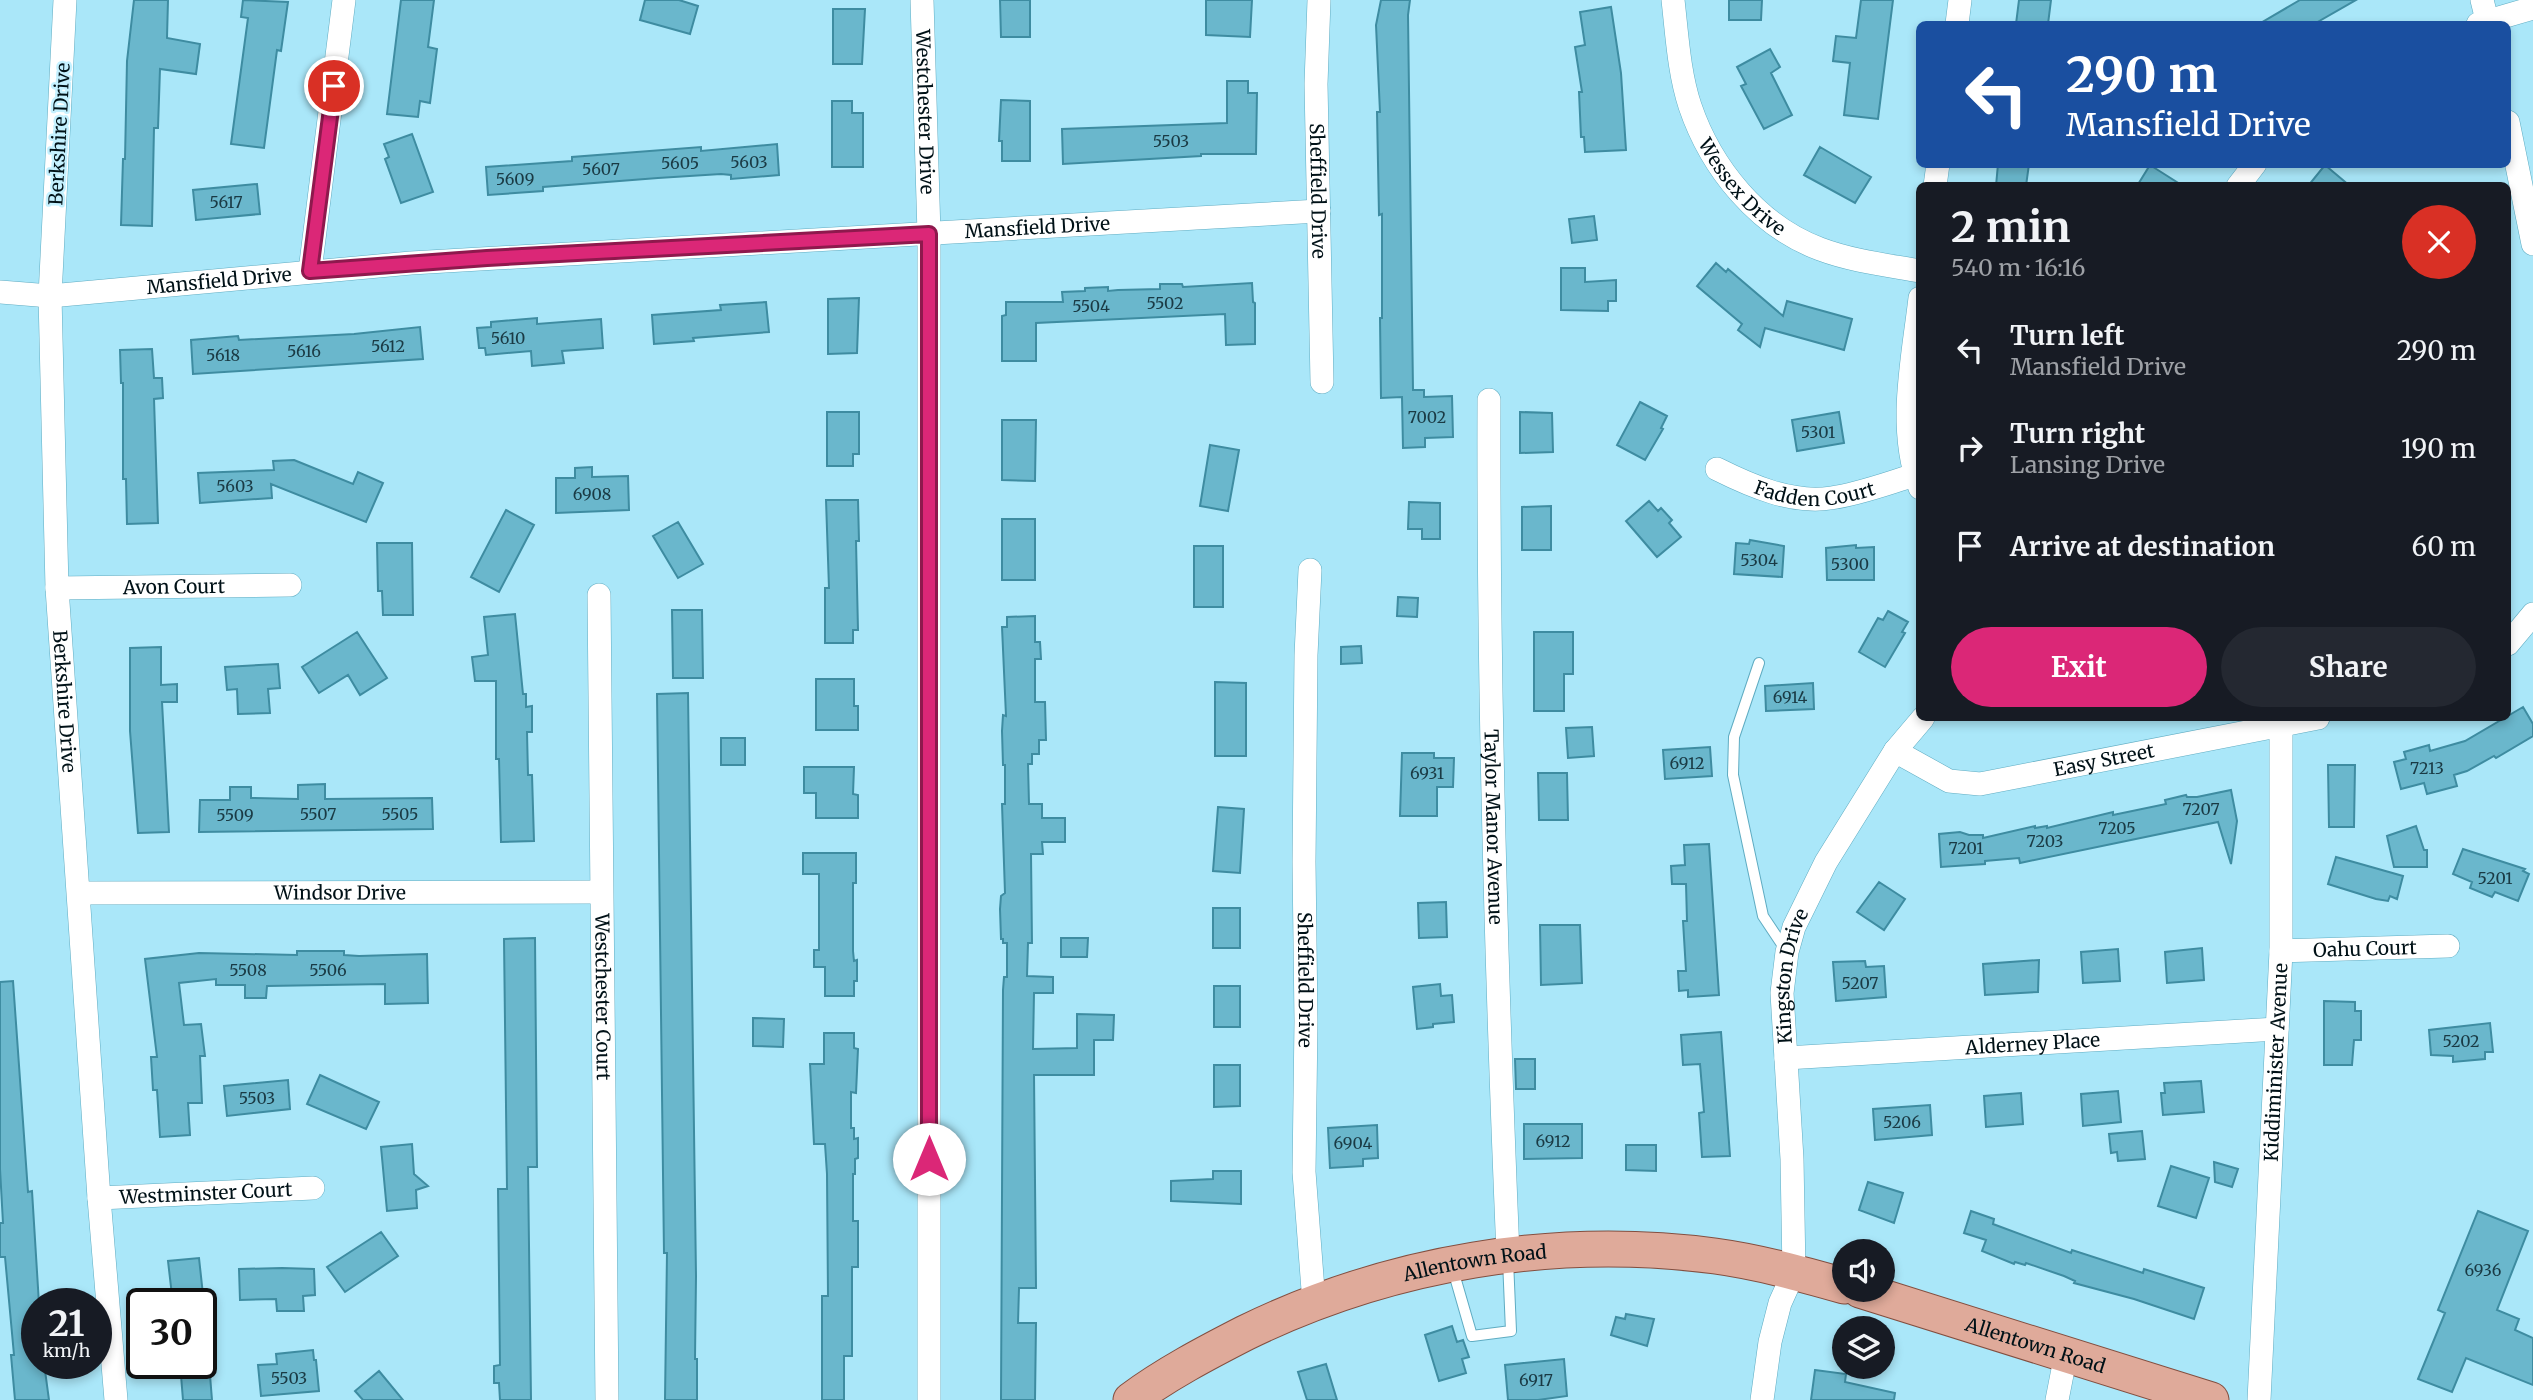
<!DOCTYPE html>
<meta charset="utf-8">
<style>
body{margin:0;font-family:Merriweather,serif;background:#242831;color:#f1f3f6;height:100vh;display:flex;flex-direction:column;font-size:26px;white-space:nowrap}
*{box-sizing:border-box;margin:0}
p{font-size:23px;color:#9ea1a6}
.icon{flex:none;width:38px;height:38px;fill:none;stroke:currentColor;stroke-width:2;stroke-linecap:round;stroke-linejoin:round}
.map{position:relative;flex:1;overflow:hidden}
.drawer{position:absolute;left:1916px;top:182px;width:595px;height:539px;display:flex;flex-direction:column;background:#171b24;border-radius:10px;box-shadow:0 4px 10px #0003}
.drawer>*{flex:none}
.hud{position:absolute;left:1916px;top:21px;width:595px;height:147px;border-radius:10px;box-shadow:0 4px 10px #0003;background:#1a4fa0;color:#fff;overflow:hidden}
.controls{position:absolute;left:1832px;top:1239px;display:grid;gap:14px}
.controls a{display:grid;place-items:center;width:63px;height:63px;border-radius:50%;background:#171b24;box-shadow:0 4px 10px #0003;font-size:35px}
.speed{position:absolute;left:21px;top:1288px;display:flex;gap:14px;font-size:35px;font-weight:700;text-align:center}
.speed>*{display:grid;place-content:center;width:91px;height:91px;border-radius:50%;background:#171b24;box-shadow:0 4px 10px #0003;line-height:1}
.speed small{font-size:18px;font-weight:400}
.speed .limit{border:4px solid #111;border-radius:10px;background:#fff;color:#111}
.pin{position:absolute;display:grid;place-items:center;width:60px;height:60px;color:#fff;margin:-30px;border:4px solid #fff;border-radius:50%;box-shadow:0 2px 7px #0007}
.me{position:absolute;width:77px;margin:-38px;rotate:0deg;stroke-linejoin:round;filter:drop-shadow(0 0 5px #0008)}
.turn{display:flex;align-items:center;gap:24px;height:147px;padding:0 35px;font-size:32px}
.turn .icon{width:91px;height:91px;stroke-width:2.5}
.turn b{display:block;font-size:49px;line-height:60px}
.round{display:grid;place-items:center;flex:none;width:74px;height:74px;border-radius:37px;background:#242831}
.overview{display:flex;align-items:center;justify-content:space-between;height:119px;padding:0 35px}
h1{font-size:42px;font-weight:700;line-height:52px}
.action{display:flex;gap:14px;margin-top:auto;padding:14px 35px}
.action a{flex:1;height:80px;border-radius:42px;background:#db2777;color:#fff;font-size:28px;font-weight:700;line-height:80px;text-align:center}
.action a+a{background:#242831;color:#f1f3f6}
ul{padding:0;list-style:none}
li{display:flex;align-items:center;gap:21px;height:98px;padding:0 35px}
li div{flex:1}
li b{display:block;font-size:26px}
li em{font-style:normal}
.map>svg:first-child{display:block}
.building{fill:#6ab7cc;stroke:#3e8ca1;stroke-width:2}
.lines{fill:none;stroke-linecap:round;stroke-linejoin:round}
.service-casing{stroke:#5facc2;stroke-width:12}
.minor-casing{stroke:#5facc2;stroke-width:24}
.primary-casing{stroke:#834f40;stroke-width:37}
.service{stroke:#fff;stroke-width:10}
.minor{stroke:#fff;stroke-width:23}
.primary{stroke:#dfaa9a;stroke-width:35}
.route-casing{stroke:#8e194d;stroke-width:18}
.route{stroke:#db2777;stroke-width:12}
.labels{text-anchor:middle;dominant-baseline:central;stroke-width:5;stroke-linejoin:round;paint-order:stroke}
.number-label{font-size:16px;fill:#1a3a44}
.street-label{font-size:19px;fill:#001117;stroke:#c5f1ff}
</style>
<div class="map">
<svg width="2533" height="1400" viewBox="0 0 2533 1400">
<rect width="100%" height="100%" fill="#aae7f9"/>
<path class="building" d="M134,0H168L167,38L200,44L196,74L160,69L158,128H154L152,226L121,225L123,159H125L127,61Z
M243,0L288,2L281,51L277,50L264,148L231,144L248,18L241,17Z
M401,0H434L428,47L437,49L430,103L420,101L418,117L387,114Z
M645,0H679L698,6L690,34L640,20Z
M1000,0H1030V37H1001Z
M1206,0H1252L1250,37L1206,35Z
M1381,0H1410L1408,15L1413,390H1424V397L1452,396L1453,437L1425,438V447L1403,448L1402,397L1381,398L1380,318H1382V214L1379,215L1377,112H1380L1376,25Z
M1729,0H1762L1761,20H1729Z
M1861,0H1893L1878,119L1844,115L1850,63L1833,61L1836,36L1856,38Z
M2019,0H2051L2048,24H2016Z
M2300,0H2356L2314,24H2259Z
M1611,7L1621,73L1626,150L1585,152L1584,137H1581L1579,92H1582L1575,47L1585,45L1580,12Z
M833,9H865L862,64H833Z
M1770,49L1780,67L1771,73L1792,115L1764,129L1741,86L1746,84L1737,67Z
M1227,81H1248V93H1257L1256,154H1201V156L1063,164L1062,129L1227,123Z
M1001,100L1030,101V161H1002V141H999Z
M832,101H852V113H863V167H832Z
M412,134L433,192L401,203L385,159L389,157L384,144Z
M777,144L779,175L731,179V175L721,174L658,178L543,187V191L488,195L486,167L572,161V157L701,147V151Z
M1820,147L1871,177L1855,203L1804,175Z
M1998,164H2029L2026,186H1996Z
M2150,165L2183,186H2137Z
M2325,165L2350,186H2308Z
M257,184L260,214L196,220L193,190Z
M1594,216L1597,240L1572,243L1569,219Z
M1716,263L1726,272L1728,269L1783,316L1787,301L1852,319L1844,350L1765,328L1760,347L1738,330L1742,324L1697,286Z
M1561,268H1585V282L1616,280V301H1608V311L1561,310Z
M1252,283L1253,302L1255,303V344L1226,345L1225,314L1036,323V361H1002V316L1006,315V302H1063L1062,292L1085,291V288L1108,287V291L1118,290L1160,289V284H1182L1183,287Z
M859,298L857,353L828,354V299Z
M766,302L769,332L693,338L694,341L654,344L652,315L721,310L720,305Z
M537,318V324L601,319L603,348L562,351L564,363L532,366L531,351L486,355L485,348H479L477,328L491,327V322Z
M420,327L423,359L193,374L191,340L238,336L239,340L354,334Z
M152,349L154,378H162L163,398L154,399L158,523L127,524L126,479H123V383H121L120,350Z
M1640,402L1667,416L1661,428L1663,429L1645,460L1617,445Z
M827,412H859V454H853V466H827Z
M1520,412L1552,413L1553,452L1520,453Z
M1839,412L1844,443L1797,451L1792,420Z
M1002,420H1036L1035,481L1002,480Z
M1210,445L1239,450L1228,511L1200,506Z
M294,460L353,484L358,472L383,483L366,522L271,484L272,498L200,503L198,473L274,470L273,461Z
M592,467V477L628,476L629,510L556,513V478H575V468Z
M826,500H858L859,541H856L858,630H853V643H825V588H829Z
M1649,501L1658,511L1661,508L1672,520L1669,523L1681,537L1657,557L1626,521Z
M1409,502L1440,503V539H1422V529H1408Z
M1551,506V550H1522V507Z
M506,510L534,525L499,592L471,577Z
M1002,519H1035V580H1002Z
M678,522L703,564L678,578L653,536Z
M1750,540L1784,546L1782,577L1734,574L1736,543L1749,544Z
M377,543H412L413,615H383L382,591H378Z
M1856,545V548L1874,547V580H1827L1826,548Z
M1194,546H1223V607H1194Z
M1398,597L1418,598L1417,617L1397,616Z
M672,610H702L703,678H673Z
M1888,611L1908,622L1902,632L1905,633L1885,667L1859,652L1878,618L1883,620Z
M515,614L523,694H526V707L532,706V732H527L528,775H532L534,841L501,842L499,759H496V681H475L472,657L488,655L484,617Z
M1035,616V642H1040L1041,659H1035V702H1045L1046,740H1039V754H1032V764H1028L1029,804H1042V818H1065V842H1042L1043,854H1031L1032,943H1028L1027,976L1053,977V993H1034L1033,1049L1077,1048V1014L1114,1015L1113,1040H1094V1075H1034L1036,1288H1019L1018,1323H1036L1035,1400H1001L1003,990L1004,977H1007V943H1003V939H1001L1000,909L1001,896L1005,893L1002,804H1005V765H1003L1002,731L1003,715L1006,716L1002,627H1007V617Z
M357,632L387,678L360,695L348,675L319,693L302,667Z
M1534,632H1573V674H1564V711H1534Z
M1361,646L1362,663L1341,664V647Z
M161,647V685L177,684V702H162L169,832L138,833L130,731V648Z
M278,664L280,688L268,689L270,713L238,714L237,689L227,690L225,667Z
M816,679H854V706H858V730H816Z
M1215,682L1246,683V756H1215Z
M1813,683L1814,709L1766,711L1765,686Z
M688,693L696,1276L695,1359H697V1400H665L667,1253H664L657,694Z
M2523,707L2533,724V736L2496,758L2494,756L2467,771L2454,775L2457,786L2427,794L2424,783L2401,789L2394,762L2406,759L2404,752L2429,745L2430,751L2465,741Z
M1592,727L1594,756L1568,758L1566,728Z
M721,738H745V765H721Z
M1710,747L1712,776L1665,779L1663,750Z
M1402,753H1434V758H1454L1453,787H1437V816H1400Z
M2328,765H2355L2354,827H2329Z
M804,767H854L853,794L858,795V818H816V793H804Z
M1538,773H1567L1568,820H1539Z
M325,784V799L432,798L433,829L199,832L200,800H230V787H251V798L298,799V785Z
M2231,790L2237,821L2231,864L2218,822L2020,863L2019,858L1985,861V864L1941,867L1939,834L1960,832L1969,835H1983V838L2035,826V828L2047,826V828L2113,812V815L2166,804L2165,800L2186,795L2187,797H2197Z
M1218,807L1244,809L1240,873L1213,871Z
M2416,826L2424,850H2427V867H2394L2387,836Z
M1709,844L1719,995L1688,997V990L1679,991L1678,971H1686L1683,921H1687L1686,884H1672L1671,866L1685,865L1684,845Z
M2463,849L2525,869L2523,871L2529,874L2518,901L2495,892L2492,897L2470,888L2472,882L2453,874Z
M803,853H856V883H853V951L854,961L857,960V981H854V996H825V967H814V950H819V874H803Z
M2336,857L2403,876L2397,899L2390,896L2388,901L2376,899L2328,884Z
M1879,882L1905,899L1884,930L1857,912Z
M1446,902L1447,937L1419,938L1418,903Z
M1213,908H1240V948H1213Z
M1540,925H1580L1582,983L1541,985Z
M535,938L537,1167H528L531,1400H500L499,1383H494V1366L500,1365L498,1189H507L504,939Z
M1061,938H1088L1087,957H1061Z
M2202,948L2204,980L2167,983L2165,952Z
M2118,949L2120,981L2083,983L2081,952Z
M297,951H344V955L359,956L427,954L428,1003L385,1004V984L267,986L266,998H245V985H216V979L179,983L184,1025L201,1024L205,1056H200L202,1103H188L190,1135L160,1137L157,1090H153L151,1057H157L145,959L199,953L297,955Z
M2039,960L2038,992L1985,995L1983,964Z
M1865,961L1866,967L1884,966L1886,997L1836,1001L1833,962Z
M13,981L28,1192L32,1191L39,1304H37V1363H44L49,1400H15L11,1355H14L5,1257H0V1223H3L0,1169V982Z
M1440,984L1441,996L1452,995L1454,1022L1433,1024V1027L1417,1029L1413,987Z
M1214,986H1240V1027H1214Z
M2324,1001L2355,1002V1011H2361V1040H2354L2352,1065H2324Z
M753,1018L784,1019L783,1047L753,1046Z
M2490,1023L2493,1052H2485V1059L2453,1062V1056L2431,1055L2429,1030Z
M1721,1032L1730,1156L1702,1157L1699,1113L1704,1112L1700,1064L1683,1065L1681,1035Z
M824,1033H854V1048L858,1049L856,1093L851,1092V1128H854V1139L858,1138V1158L855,1159V1174H853V1221H858V1267H852V1356H844V1400H822V1296H828L827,1174L825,1144H814L810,1064H824Z
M1515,1059H1535V1089H1516Z
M1214,1065H1240V1106L1214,1107Z
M320,1075L379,1102L366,1129L307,1104Z
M288,1080L290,1109L227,1116L224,1086Z
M2201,1081L2204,1112L2163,1115L2161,1093H2165L2164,1083Z
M2118,1091L2121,1122L2083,1126L2081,1094Z
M2021,1093L2023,1124L1986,1127L1984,1096Z
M1930,1105L1932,1135L1875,1140L1873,1109Z
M1524,1124H1582V1158L1524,1159Z
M1377,1125L1378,1158L1363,1159V1166L1330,1168L1328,1128Z
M2142,1131L2145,1159L2118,1161L2117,1152L2111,1153L2109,1134Z
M412,1144L414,1174L428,1186L416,1190L417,1208L387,1211L381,1147Z
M1626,1145H1656V1171L1626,1170Z
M2214,1162L2238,1169L2232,1187L2215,1182Z
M2171,1166L2209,1178L2196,1218L2158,1206Z
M1213,1171H1241V1204L1171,1201V1181L1213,1179Z
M1868,1182L1903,1193L1894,1223L1859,1210Z
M1971,1211L1994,1219L1993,1224L2071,1253L2072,1250L2143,1273L2144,1269L2204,1288L2194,1319L2134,1299L2074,1283L2075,1281L2064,1276L2026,1263L2025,1265L2015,1262L2014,1264L1982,1251L1986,1240L1964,1233Z
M2478,1211L2528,1231L2497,1310L2519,1319L2515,1330L2533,1338V1385L2466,1358L2452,1392L2418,1379L2445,1313L2438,1310Z
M381,1232L398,1256L345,1292L327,1267Z
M199,1258L204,1304H173L168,1261Z
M282,1268L314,1269L315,1295L303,1296L304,1311H277L276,1299L240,1300L239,1269Z
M1626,1314L1654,1319L1647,1346L1611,1335L1616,1317L1625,1319Z
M1452,1326L1457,1342L1463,1340L1469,1357L1462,1359L1466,1373L1439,1381L1425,1335Z
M313,1350L314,1360H316L319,1391L261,1396L258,1365L277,1364L276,1354Z
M1564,1359L1567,1396L1538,1400H1508L1505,1365Z
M180,1363H209L212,1400H183Z
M1326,1364L1337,1400H1307L1298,1372Z
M1815,1370L1846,1374L1845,1382L1895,1393L1894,1400H1811Z
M379,1371L403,1400H363L355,1391Z"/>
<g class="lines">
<g class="service-casing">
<path id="service" d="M1759,663L1734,737L1733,775L1763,916L1785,949
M1453,1270L1472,1336L1511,1331L1508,1260"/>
</g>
<g class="minor-casing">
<g id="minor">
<path id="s1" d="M65,0L50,296L57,588L99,1198L116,1400"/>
<path id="s2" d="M922,0L929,234V1400"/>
<path id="s3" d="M1319,0L1316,84L1322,382"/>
<path id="s4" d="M1673,0C1677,35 1679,73 1690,106C1711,168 1758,226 1820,249C1852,261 1886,265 1920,271"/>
<path d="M2482,0L2488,24"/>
<path d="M1957,24L1960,0"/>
<path d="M2478,24L2533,8"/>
<path d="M2508,122L2533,244"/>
<path d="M1935,186L1938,164"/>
<path d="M2238,186L2255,164"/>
<path d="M310,271L344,0"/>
<path id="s5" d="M0,292L50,296L411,263L1319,211"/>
<path d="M1920,298C1913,359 1897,428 1920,488"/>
<path id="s6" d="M1489,400C1488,685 1496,969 1508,1254"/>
<path id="s7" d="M1717,469C1751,486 1792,504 1831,498C1860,494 1888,483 1915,475"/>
<path id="s8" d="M1310,570L1306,655L1304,862L1306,1021L1304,1172L1314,1303"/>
<path id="s9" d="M57,588L290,585"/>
<path id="s10" d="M599,595L607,1400"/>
<path d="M2508,644L2533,614"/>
<path id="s11" d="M1895,751L1949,781L1980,784L2318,718"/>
<path id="s12" d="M79,893L601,892"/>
<path id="s13" d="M2281,951L2448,946"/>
<path id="s14" d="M1786,1058L2277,1029"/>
<path id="s15" d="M99,1198L313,1188"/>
<path id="s16" d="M1762,1400L1770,1342L1780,1303L1794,1272L1792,1159L1782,993L1787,952L1794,927L1826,862L1895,751L1923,718"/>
<path d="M2057,1400L2066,1354"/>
<path id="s17" d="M2259,1400L2281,951V725"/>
</g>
</g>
<g class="primary-casing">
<g id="primary">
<path id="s18" d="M1860,1290L2211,1400"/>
<path id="s19" d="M1131,1400C1166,1374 1206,1353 1245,1333C1390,1262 1555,1235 1715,1256C1759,1262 1802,1274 1844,1286"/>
</g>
</g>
<use href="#service" class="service"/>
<use href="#minor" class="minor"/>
<use href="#primary" class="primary"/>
</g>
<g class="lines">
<g class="route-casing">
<path id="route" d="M334,86L310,271L487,258L929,234V1159"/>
</g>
<use href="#route" class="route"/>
</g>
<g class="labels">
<g class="number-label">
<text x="1171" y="141">5503</text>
<text x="749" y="162">5603</text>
<text x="680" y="163">5605</text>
<text x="601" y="169">5607</text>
<text x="515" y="179">5609</text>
<text x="226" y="202">5617</text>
<text x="1165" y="303">5502</text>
<text x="1091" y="306">5504</text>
<text x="508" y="338">5610</text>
<text x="388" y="346">5612</text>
<text x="304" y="351">5616</text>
<text x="223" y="355">5618</text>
<text x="1427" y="417">7002</text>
<text x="1818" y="432">5301</text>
<text x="235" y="486">5603</text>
<text x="592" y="494">6908</text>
<text x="1759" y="560">5304</text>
<text x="1850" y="564">5300</text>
<text x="1790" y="697">6914</text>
<text x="1687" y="763">6912</text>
<text x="2427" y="768">7213</text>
<text x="1427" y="773">6931</text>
<text x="2201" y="809">7207</text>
<text x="318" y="814">5507</text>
<text x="400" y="814">5505</text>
<text x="235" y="815">5509</text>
<text x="2117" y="828">7205</text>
<text x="2045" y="841">7203</text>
<text x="1966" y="848">7201</text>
<text x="2495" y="878">5201</text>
<text x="248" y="970">5508</text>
<text x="328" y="970">5506</text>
<text x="1860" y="983">5207</text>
<text x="2461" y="1041">5202</text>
<text x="257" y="1098">5503</text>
<text x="1902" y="1122">5206</text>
<text x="1553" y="1141">6912</text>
<text x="1353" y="1143">6904</text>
<text x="2483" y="1270">6936</text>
<text x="289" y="1378">5503</text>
<text x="1536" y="1380">6917</text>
</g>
<g class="street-label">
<text stroke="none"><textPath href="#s2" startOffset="112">Westchester Drive</textPath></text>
<text transform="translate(59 134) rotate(-87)">Berkshire Drive</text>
<text stroke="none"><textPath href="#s4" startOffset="205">Wessex Drive</textPath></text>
<text stroke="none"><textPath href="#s3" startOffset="191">Sheffield Drive</textPath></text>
<text stroke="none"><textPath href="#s5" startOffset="1040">Mansfield Drive</textPath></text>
<text stroke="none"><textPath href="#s5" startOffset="220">Mansfield Drive</textPath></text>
<text stroke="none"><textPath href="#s7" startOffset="103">Fadden Court</textPath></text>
<text stroke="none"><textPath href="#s9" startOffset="117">Avon Court</textPath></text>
<text stroke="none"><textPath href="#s1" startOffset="702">Berkshire Drive</textPath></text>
<text stroke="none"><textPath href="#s11" startOffset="219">Easy Street</textPath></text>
<text stroke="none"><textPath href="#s6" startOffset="427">Taylor Manor Avenue</textPath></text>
<text stroke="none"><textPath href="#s12" startOffset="261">Windsor Drive</textPath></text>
<text stroke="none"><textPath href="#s13" startOffset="84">Oahu Court</textPath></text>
<text stroke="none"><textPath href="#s16" startOffset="430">Kingston Drive</textPath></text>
<text stroke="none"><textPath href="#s8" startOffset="410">Sheffield Drive</textPath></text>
<text stroke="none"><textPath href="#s10" startOffset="402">Westchester Court</textPath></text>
<text stroke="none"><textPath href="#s14" startOffset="247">Alderney Place</textPath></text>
<text stroke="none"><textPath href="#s17" startOffset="338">Kiddiminister Avenue</textPath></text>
<text stroke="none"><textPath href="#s15" startOffset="107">Westminster Court</textPath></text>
<text stroke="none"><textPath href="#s19" startOffset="374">Allentown Road</textPath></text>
<text stroke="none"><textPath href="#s18" startOffset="184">Allentown Road</textPath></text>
</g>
</g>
</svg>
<div class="controls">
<a><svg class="icon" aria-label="sound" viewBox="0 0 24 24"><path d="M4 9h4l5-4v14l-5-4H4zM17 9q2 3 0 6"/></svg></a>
<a><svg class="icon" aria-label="layers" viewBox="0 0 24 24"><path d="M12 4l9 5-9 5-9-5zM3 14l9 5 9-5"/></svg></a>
</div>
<div class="speed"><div>21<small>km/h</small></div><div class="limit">30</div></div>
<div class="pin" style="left:334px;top:86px;background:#d93025"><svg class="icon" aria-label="arrive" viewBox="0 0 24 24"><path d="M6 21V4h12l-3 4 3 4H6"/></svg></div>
<svg class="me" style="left:929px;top:1159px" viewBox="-20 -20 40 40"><circle r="19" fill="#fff"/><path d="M0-13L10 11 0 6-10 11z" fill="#db2777"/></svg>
<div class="hud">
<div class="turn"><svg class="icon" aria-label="left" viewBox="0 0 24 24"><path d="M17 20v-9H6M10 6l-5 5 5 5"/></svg><div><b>290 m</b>Mansfield Drive</div></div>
</div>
<section class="drawer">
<div class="overview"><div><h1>2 min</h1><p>540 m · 16:16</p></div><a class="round" style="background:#d93025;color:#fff"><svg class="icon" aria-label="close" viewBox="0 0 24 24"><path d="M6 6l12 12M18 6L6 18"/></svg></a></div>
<ul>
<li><svg class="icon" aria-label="left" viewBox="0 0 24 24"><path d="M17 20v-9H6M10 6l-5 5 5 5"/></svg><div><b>Turn left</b><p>Mansfield Drive</p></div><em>290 m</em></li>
<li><svg class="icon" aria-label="right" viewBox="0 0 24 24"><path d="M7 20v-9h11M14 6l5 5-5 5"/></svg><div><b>Turn right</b><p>Lansing Drive</p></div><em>190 m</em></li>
<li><svg class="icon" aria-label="arrive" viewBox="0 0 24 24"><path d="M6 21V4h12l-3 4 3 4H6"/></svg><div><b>Arrive at destination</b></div><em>60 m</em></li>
</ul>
<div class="action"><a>Exit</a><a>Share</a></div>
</section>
</div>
